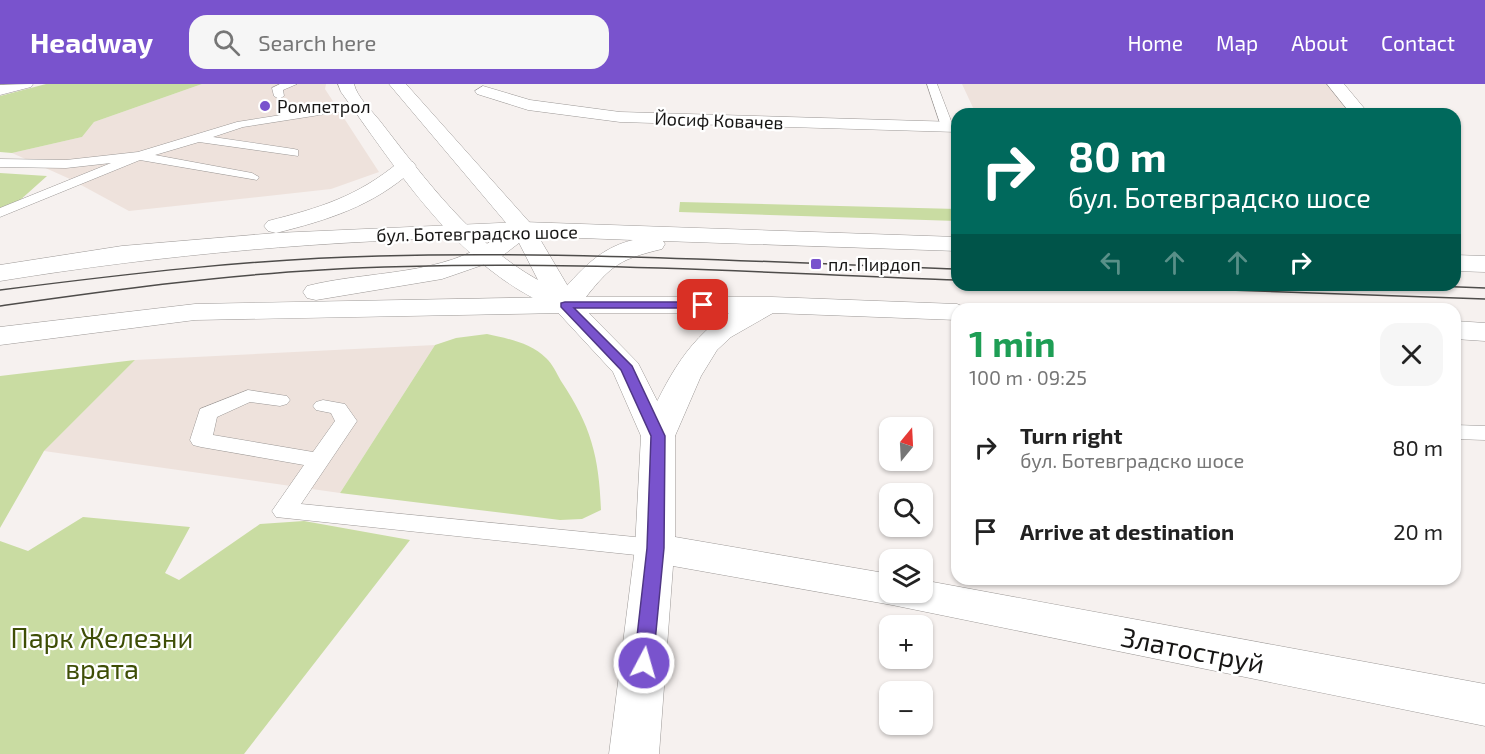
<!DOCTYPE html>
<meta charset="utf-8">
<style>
body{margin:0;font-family:"Exo 2",sans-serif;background:#f6f6f6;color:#222;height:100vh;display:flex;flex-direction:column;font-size:22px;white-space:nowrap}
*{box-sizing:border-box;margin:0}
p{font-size:20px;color:#767676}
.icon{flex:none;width:33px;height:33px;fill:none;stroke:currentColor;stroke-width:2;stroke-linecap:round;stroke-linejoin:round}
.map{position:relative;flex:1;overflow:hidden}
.details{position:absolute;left:951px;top:219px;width:510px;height:282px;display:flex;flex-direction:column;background:#fff;border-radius:18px;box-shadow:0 2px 4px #0004}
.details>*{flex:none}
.hud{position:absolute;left:951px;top:24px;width:510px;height:183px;border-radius:18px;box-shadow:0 2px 4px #0004;background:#00695c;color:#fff;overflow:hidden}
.needle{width:39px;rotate:18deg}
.fabs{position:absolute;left:879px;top:333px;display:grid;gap:12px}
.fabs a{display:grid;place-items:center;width:54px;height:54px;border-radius:12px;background:#fff;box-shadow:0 2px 4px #0004;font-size:30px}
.pin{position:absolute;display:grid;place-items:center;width:51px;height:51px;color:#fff;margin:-26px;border-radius:12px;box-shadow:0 3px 9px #0006}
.me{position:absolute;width:66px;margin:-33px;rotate:6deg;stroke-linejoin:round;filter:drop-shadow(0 0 4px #0008)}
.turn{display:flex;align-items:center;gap:21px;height:126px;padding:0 18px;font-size:27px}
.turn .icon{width:78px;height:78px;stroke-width:2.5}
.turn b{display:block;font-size:42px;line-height:51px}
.lanes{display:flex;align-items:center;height:57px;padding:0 18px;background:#0003;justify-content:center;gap:30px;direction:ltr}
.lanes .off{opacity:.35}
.round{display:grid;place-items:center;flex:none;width:63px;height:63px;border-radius:18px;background:#f6f6f6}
.overview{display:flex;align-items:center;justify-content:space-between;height:102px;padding:0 18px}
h1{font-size:36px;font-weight:700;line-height:45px;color:#1e9e55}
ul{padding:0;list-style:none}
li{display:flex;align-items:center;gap:18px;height:84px;padding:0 18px}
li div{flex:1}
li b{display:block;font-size:22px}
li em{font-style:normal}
header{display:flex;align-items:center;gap:36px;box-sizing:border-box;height:84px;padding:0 30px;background:#7953cd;color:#fff}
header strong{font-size:28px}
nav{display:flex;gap:33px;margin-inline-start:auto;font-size:21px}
.search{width:420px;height:54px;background:#f6f6f6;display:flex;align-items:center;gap:15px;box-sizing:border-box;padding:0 21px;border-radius:18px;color:#767676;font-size:22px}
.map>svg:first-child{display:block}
.built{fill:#eee2dc}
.green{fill:#c9dca2}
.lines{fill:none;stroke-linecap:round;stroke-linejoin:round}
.service-casing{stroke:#9c9896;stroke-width:1}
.minor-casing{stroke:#9c9896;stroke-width:1}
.tertiary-casing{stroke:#9c9896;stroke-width:1}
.primary-casing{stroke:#9c9896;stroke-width:1}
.service{fill:#fff;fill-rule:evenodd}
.minor{fill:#fff;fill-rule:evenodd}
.tertiary{fill:#fff;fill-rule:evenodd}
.primary{fill:#fff;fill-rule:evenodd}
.tram{stroke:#4e4c4a;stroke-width:1.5}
.route{fill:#7953cd;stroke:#4f3685;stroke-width:1.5}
.poi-dot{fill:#7953cd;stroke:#fff;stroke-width:2}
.labels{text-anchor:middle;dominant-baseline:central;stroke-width:4.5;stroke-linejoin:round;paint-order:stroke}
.far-poi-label{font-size:18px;fill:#171615;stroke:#fff;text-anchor:start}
.far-street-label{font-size:18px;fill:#171615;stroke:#fff}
.near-park-label{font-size:27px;fill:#3e4e06;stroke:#fff}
.near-street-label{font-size:27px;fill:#171615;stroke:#fff}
</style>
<header>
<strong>Headway</strong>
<div class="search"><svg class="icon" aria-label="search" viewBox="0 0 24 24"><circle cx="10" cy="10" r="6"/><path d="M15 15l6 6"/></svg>Search here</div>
<nav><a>Home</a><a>Map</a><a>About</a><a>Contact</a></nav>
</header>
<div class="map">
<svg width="1485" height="670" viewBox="0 0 1485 670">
<rect width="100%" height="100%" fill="#f6f1ef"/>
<path class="built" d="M202,0H326L325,5L379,88L331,105L129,127L70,95L12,69L82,53L94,38Z
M962,0H1335L1360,30H976Z
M435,261L340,409L44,367L135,276Z"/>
<path class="green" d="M46,0H202L94,38L82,53L12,69L0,68V12Z
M0,89L47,92L9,126L0,129Z
M680,118L957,125V137L679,128Z
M487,250C506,254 531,259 546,274C552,279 557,290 561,297C591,342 599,372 601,426L582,435L560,436L340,409L435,261L456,254Z
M135,276L44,367L0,444V292Z
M83,433L190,443L165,489L179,496L260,440L304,437L410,456L244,670H0V457L28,467Z"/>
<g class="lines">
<g class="service-casing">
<path id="service" d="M280,0H297L283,6L284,12L279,15L274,12L272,4Z
M927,0H937L953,42L951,44L941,42Z
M360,19L365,22L364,24L243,43L213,53L294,65L298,66V72L199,58L155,71L252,89L259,93L257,96L140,76L0,133V124L111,79L66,84L0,83V75L66,76L138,68L237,38L281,31L282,26L286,25L292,29Z
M248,306L287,312L290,316L287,320L280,322L250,318L217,333L213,351L313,368L335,337L331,329L316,326L313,322L316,318L323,316L345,320L357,337L301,420L655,455L664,457L668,464L664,471L655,473L276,433L272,427L304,381L201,363L193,361L190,356L200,325Z
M1455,341L1485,342V356L1455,355Z"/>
</g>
<g class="minor-casing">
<path id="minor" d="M33,0L31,3L0,11V1Z
M1327,0H1344L1369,30H1351Z
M483,2L530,16L620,28L957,38V48L620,38L528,26L477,10L475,7Z
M565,213L575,215L638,279L675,352V453L890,490V508H922V496L1485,600V642L892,521L673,482L659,670H609L635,464L641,352L613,288L551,221L555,215Z"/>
</g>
<g class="tertiary-casing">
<path id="tertiary" d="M338,0H354C357,13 372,27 380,37C425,95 473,160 538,196L513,147L389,0H406L531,140L579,221L575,227C558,231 547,222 533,214C449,169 396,84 341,8Z"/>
</g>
<g class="primary-casing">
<path id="primary" d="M406,76L413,78L416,82L413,86C373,122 328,136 276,149L523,138L957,153V167L663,157L665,160L662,165C621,175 612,180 586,213H772L957,220L969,225H957V236L773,229L731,253L717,266L701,292L675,352L670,360L658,363L646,360L641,352C663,304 683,258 729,229H565L195,236L0,261V243L195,220L557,213C580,187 599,164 633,156L528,152L497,176L442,195L316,216L307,214L303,208L307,202C370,186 442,193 497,153C330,156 165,170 0,197V181L122,162L276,149L268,147L264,142L268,137C319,124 357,113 399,78Z
M1455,171L1485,172V188L1455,187Z
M1455,237L1485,239V257L1455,255Z"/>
</g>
<use href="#service" class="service"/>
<use href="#minor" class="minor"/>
<use href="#tertiary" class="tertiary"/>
<use href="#primary" class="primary"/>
<path class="tram" d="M1084,201L1485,215
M1409,201L1485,204
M0,206C126,190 252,175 379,172C572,167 764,178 957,185
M0,222C107,207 213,192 321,186C532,174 746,188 957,196"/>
</g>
<path class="route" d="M565,218H703L709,221L703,224H574L632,282L665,352L664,464L653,579L650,584L644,586L637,584L634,579L647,464L651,352L621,286L561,223V219Z"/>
<g class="poi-dot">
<circle cx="265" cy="22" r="6"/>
<rect x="810" y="174" width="12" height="12" rx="3"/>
</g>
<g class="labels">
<g class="far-poi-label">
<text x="277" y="22">Ромпетрол</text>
<text x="828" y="180">пл. Пирдоп</text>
</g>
<g class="far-street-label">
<text transform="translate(719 36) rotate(2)">Йосиф Ковачев</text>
<text transform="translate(477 149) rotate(-1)">бул. Ботевградско шосе</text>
</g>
<g class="near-park-label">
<text x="102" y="553">Парк Железни<tspan x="102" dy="31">врата</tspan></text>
</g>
<g class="near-street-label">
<text transform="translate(1193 565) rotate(11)">Златоструй</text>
</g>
</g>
</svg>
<div class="fabs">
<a><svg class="needle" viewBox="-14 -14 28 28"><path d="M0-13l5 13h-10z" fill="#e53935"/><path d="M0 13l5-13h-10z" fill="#767676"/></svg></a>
<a><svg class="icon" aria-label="search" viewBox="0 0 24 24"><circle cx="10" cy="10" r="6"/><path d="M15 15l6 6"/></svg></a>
<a><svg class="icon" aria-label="layers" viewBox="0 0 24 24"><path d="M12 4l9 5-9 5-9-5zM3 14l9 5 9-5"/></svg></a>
<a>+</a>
<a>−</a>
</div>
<div class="pin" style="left:703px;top:221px;background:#d93025"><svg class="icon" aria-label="arrive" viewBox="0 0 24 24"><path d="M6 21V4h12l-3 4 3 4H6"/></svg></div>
<svg class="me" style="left:644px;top:579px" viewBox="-20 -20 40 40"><circle r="17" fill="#7953cd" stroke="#fff" stroke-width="3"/><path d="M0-11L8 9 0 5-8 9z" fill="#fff"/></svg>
<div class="hud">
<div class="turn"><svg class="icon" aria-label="right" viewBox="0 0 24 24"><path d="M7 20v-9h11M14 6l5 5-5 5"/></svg><div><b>80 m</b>бул. Ботевградско шосе</div></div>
<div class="lanes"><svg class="icon off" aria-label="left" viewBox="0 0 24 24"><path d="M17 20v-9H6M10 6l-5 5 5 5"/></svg><svg class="icon off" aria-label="ahead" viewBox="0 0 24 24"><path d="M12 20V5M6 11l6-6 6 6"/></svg><svg class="icon off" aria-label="ahead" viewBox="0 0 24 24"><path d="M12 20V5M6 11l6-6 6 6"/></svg><svg class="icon" aria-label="right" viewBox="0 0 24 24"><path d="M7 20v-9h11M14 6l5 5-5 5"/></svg></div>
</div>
<section class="details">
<div class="overview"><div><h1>1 min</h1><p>100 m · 09:25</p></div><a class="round"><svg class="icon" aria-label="close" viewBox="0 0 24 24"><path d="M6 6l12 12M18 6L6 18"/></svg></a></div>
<ul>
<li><svg class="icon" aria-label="right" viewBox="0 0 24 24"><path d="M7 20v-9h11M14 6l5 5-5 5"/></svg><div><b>Turn right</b><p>бул. Ботевградско шосе</p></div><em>80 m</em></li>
<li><svg class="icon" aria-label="arrive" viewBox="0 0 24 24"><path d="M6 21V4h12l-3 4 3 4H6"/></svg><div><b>Arrive at destination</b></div><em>20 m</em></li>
</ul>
</section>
</div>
